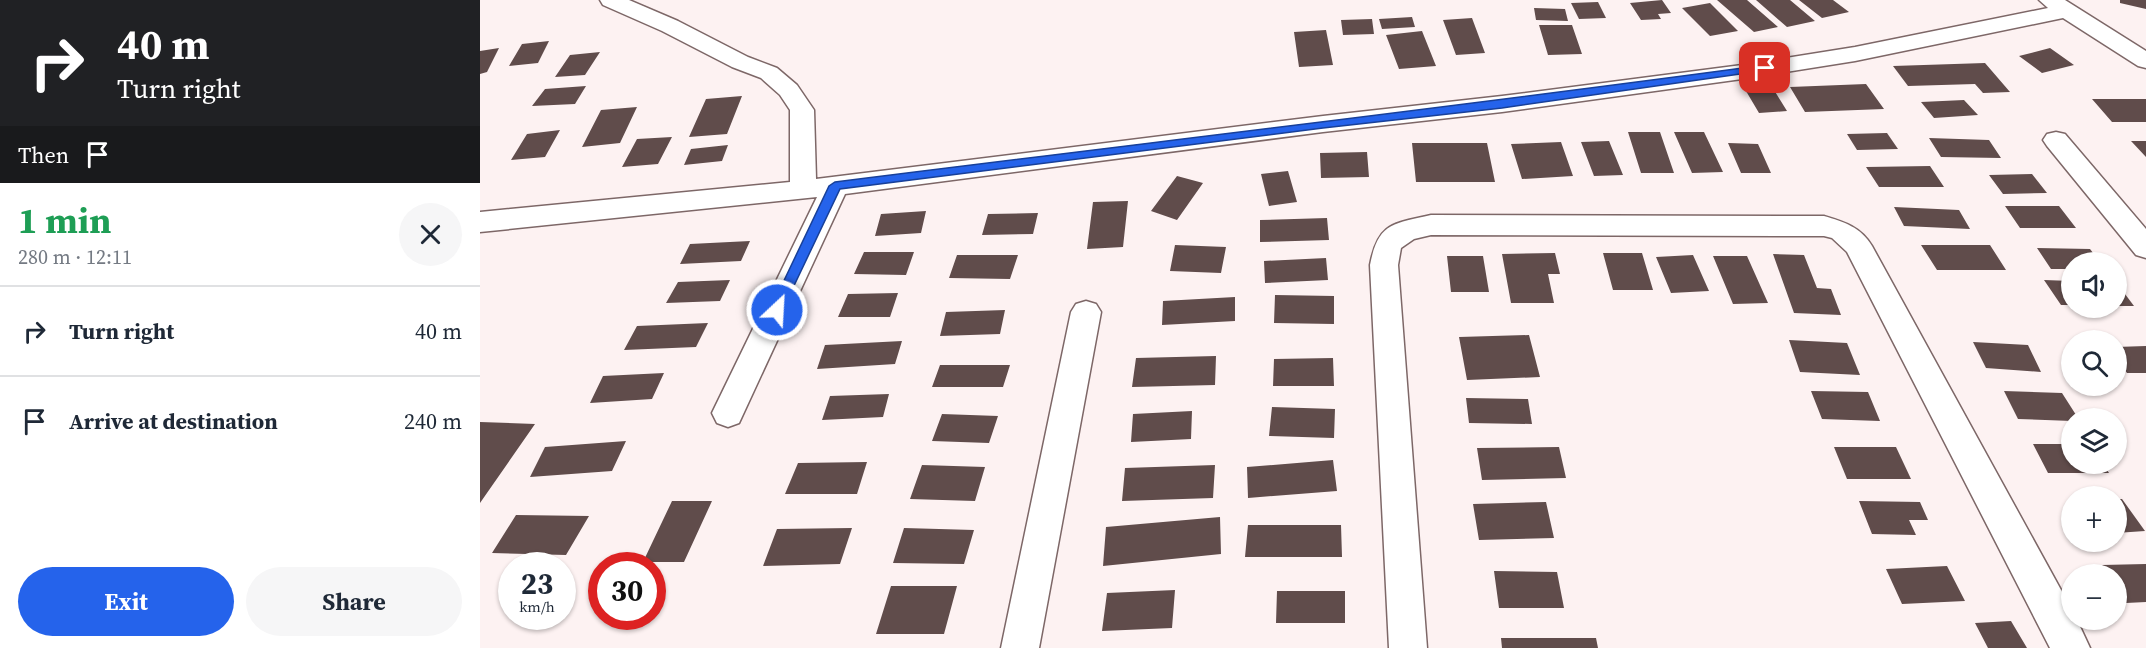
<!DOCTYPE html>
<meta charset="utf-8">
<style>
body{margin:0;font-family:"Source Serif 4",serif;background:#f6f6f7;color:#1f2937;height:100vh;display:flex;flex-direction:column;font-size:22px;white-space:nowrap}
*{box-sizing:border-box;margin:0}
p{font-size:20px;color:#747a83}
.icon{flex:none;width:33px;height:33px;fill:none;stroke:currentColor;stroke-width:2;stroke-linecap:round;stroke-linejoin:round}
.map{position:relative;flex:1;overflow:hidden}
.panel{display:flex;flex-direction:column;background:#fff;width:480px}
.panel>*{flex:none}
.banner{background:#202124;color:#fff;overflow:hidden}
.controls{position:absolute;left:1581px;top:252px;display:grid;gap:12px}
.controls a{display:grid;place-items:center;width:66px;height:66px;border-radius:50%;background:#fff;box-shadow:0 2px 4px #0004;font-size:30px}
.speed{position:absolute;left:18px;top:552px;display:flex;gap:12px;font-size:30px;font-weight:700;text-align:center}
.speed>*{display:grid;place-content:center;width:78px;height:78px;border-radius:50%;background:#fff;box-shadow:0 2px 4px #0004;line-height:1}
.speed small{font-size:15px;font-weight:400}
.speed .limit{border:9px solid #d22;background:#fff;color:#111}
.pin{position:absolute;display:grid;place-items:center;width:51px;height:51px;color:#fff;margin:-26px;border-radius:12px;box-shadow:0 3px 9px #0006}
.me{position:absolute;width:66px;margin:-33px;rotate:25deg;stroke-linejoin:round;filter:drop-shadow(0 0 4px #0008)}
.turn{display:flex;align-items:center;gap:21px;height:126px;padding:0 18px;font-size:27px}
.turn .icon{width:78px;height:78px;stroke-width:2.5}
.turn b{display:block;font-size:42px;line-height:51px}
.then{display:flex;align-items:center;height:57px;padding:0 18px;background:#0003;gap:12px;font-size:22px}
.round{display:grid;place-items:center;flex:none;width:63px;height:63px;border-radius:32px;background:#f6f6f7}
.summary{display:flex;align-items:center;justify-content:space-between;height:102px;padding:0 18px}
h1{font-size:36px;font-weight:700;line-height:45px;color:#1e9e55}
.primary-button{display:flex;gap:12px;margin-top:auto;padding:12px 18px}
.primary-button a{flex:1;height:69px;border-radius:36px;background:#2563eb;color:#fff;font-size:24px;font-weight:700;line-height:69px;text-align:center}
.primary-button a+a{background:#f6f6f7;color:#1f2937}
ul{padding:0;list-style:none}
li{display:flex;align-items:center;gap:18px;height:90px;padding:0 18px;border-top:2px solid #e0e1e3}
li div{flex:1}
li b{display:block;font-size:22px}
li em{font-style:normal}
main{display:flex;flex:1;min-height:0}
.map>svg:first-child{display:block}
.building{fill:#604c4b}
.lines{fill:none;stroke-linecap:round;stroke-linejoin:round}
.street-casing{stroke:#7d6767;stroke-width:3}
.street{fill:#fff;fill-rule:evenodd}
.route{fill:#2563eb;stroke:#184099;stroke-width:1.5}
</style>
<main>
<section class="panel">
<div class="banner">
<div class="turn"><svg class="icon" aria-label="right" viewBox="0 0 24 24"><path d="M7 20v-9h11M14 6l5 5-5 5"/></svg><div><b>40 m</b>Turn right</div></div>
<div class="then">Then<svg class="icon" aria-label="arrive" viewBox="0 0 24 24"><path d="M6 21V4h12l-3 4 3 4H6"/></svg></div>
</div>
<div class="summary"><div><h1>1 min</h1><p>280 m · 12:11</p></div><a class="round"><svg class="icon" aria-label="close" viewBox="0 0 24 24"><path d="M6 6l12 12M18 6L6 18"/></svg></a></div>
<ul>
<li><svg class="icon" aria-label="right" viewBox="0 0 24 24"><path d="M7 20v-9h11M14 6l5 5-5 5"/></svg><div><b>Turn right</b></div><em>40 m</em></li>
<li><svg class="icon" aria-label="arrive" viewBox="0 0 24 24"><path d="M6 21V4h12l-3 4 3 4H6"/></svg><div><b>Arrive at destination</b></div><em>240 m</em></li>
</ul>
<div class="primary-button"><a>Exit</a><a>Share</a></div>
</section>
<div class="map">
<svg width="1666" height="648" viewBox="0 0 1666 648">
<rect width="100%" height="100%" fill="#fdf2f2"/>
<path class="building" d="M1182,0L1191,13L1178,14L1181,19L1161,20L1150,3Z
M1237,0H1267L1298,27L1274,32Z
M1276,0H1310L1335,21L1307,27Z
M1319,0H1353L1369,12L1342,18Z
M1640,0H1666V9L1640,3Z
M1118,2L1126,18L1099,19L1091,3Z
M1230,3L1258,31L1230,36L1202,8Z
M1054,8L1085,9L1088,21L1056,20Z
M932,17L935,27L902,29L899,19Z
M992,18L1005,53L976,55L963,20Z
M892,19L894,34L863,35L861,20Z
M1059,25H1092L1102,54L1068,55Z
M846,30L853,65L819,67L814,32Z
M942,31L956,66L919,69L906,35Z
M69,41L58,63L29,66L42,44Z
M19,48L7,72L0,74V51Z
M1570,48L1594,65L1562,73L1539,56Z
M120,52L105,75L75,77L90,55Z
M1505,63L1530,92L1503,93L1495,84L1428,86L1413,66Z
M1386,84L1404,109L1325,112L1310,87Z
M106,86L95,104L52,106L65,89Z
M1294,90L1307,111L1279,113L1266,91Z
M262,96L247,134L209,137L226,99Z
M1612,99H1666V122H1632Z
M1484,100L1498,115L1454,118L1441,102Z
M157,107L140,143L102,147L121,110Z
M80,130L65,157L31,160L47,134Z
M1148,132H1180L1194,173H1161Z
M1194,132H1224L1243,172L1212,173Z
M1407,133L1418,149L1377,150L1367,134Z
M192,137L178,164L142,167L157,139Z
M1449,138L1509,140L1521,158L1461,157Z
M1129,141L1143,175L1114,176L1101,142Z
M1651,141H1666V157Z
M1081,142L1093,176L1042,179L1031,144Z
M932,143H1007L1015,182H936Z
M1248,143L1278,144L1291,173H1261Z
M248,145L242,161L204,165L211,149Z
M887,152L889,177L841,178L840,153Z
M1450,166L1464,187H1399L1386,167Z
M808,171L817,202L789,206L781,174Z
M1552,174L1567,193L1523,194L1509,175Z
M697,176L723,183L697,220L671,211Z
M648,201L643,247L607,249L613,202Z
M1525,206H1579L1596,228H1540Z
M1414,207L1479,210L1490,229L1424,226Z
M446,211L441,233L395,236L401,214Z
M558,213L553,234L502,235L508,214Z
M847,218L849,240L780,242V220Z
M270,241L261,261L200,264L210,244Z
M695,245L746,247L741,273L690,271Z
M1441,245H1510L1526,270H1457Z
M1557,248L1610,249L1620,262H1592V269H1571Z
M384,252H434L426,275L374,274Z
M1075,253L1080,274H1068L1074,303H1031L1022,254Z
M1123,253H1162L1173,290H1133Z
M1293,254L1324,255L1337,288L1351,289L1361,315L1314,313Z
M477,255H538L530,279L469,278Z
M1213,255L1229,291L1191,293L1176,257Z
M967,256H1003L1009,292H971Z
M1233,256H1267L1288,303L1253,304Z
M846,258L848,280L785,283L784,261Z
M250,280L240,301L186,303L198,282Z
M1564,280L1592,281V305H1581Z
M1636,282L1654,306H1636Z
M418,293L410,317H358L368,294Z
M795,295L854,296V324L794,323Z
M755,297V321L682,325L683,301Z
M525,310L520,334L460,336L466,312Z
M228,323L216,347L144,350L157,326Z
M1049,335L1060,377L987,380L979,337Z
M1309,340L1367,343L1380,375L1320,372Z
M422,341L415,364L337,369L345,345Z
M1493,342L1548,345L1561,372L1506,368Z
M1666,346V373H1647L1636,358V347Z
M736,356L735,385L652,387L656,358Z
M853,358L854,386H793L794,359Z
M460,365H530L523,387H452Z
M184,373L172,399L110,403L123,376Z
M1331,391L1388,392L1400,421L1342,419Z
M1524,391L1582,393L1598,418H1592V421L1538,419Z
M409,394L403,417L342,420L350,396Z
M986,398L1048,399L1052,424L989,423Z
M792,407L855,409L854,438L789,436Z
M712,411L711,439L651,442L653,414Z
M462,414L518,416L509,443L452,441Z
M0,422L55,424L0,503Z
M146,441L132,471L50,477L65,447Z
M1553,444H1592V464H1623L1629,473H1568Z
M1079,447L1086,478L1002,480L997,448Z
M1354,447H1416L1431,479H1367Z
M853,460L857,491L768,498L767,467Z
M387,462L377,494H305L318,463Z
M442,465L505,467L495,501L430,499Z
M735,465L733,498L642,501L645,468Z
M1636,499H1642L1665,531L1636,533Z
M192,501H232L204,562H163Z
M1379,501L1440,502L1448,520H1429L1436,535L1392,534Z
M1066,502L1074,538L999,540L993,504Z
M36,515L109,516L86,555L12,553Z
M740,517L741,554L623,566L626,527Z
M768,525H861L862,557H765Z
M372,528L360,564L283,566L297,529Z
M424,528L494,530L484,564L413,563Z
M1666,564V602L1646,603L1636,589V574H1628L1622,565Z
M1467,566L1485,601L1422,604L1406,569Z
M1014,571L1077,572L1084,608H1019Z
M411,586H477L464,634H396Z
M695,590L692,628L622,631L627,593Z
M797,591H865V623H796Z
M1531,621L1547,648H1508L1495,623Z
M1021,638H1116L1118,648H1022Z"/>
<g class="lines">
<g class="street-casing">
<path id="street" d="M120,0H149L198,21L268,57L297,68L317,85L334,110L336,179L843,116L1022,96L1262,65L1375,47L1568,8L1559,0H1585L1666,51V68L1658,66L1583,18L1375,61L1262,79L1022,112L843,132L365,194L259,423L248,427L237,423L232,413L337,197L0,232V212L310,182V110L300,95L281,78L252,67L182,31L123,5Z
M1576,132L1585,134L1666,229V258L1656,255L1567,146L1563,140L1567,134Z
M951,215L1344,216C1364,222 1381,227 1392,246L1592,610V620H1597L1610,648H1570L1367,252L1352,238L1344,236L951,235L934,239L921,248L918,265L947,648H909L890,265C898,223 912,224 951,215Z
M606,301L616,304L621,312L559,648H521L591,312L596,304Z"/>
</g>
<use href="#street" class="street"/>
</g>
<path class="route" d="M1285,65L1290,68L1288,70L1022,108L843,128L360,189L301,313L297,315L290,310L349,186L355,182C665,143 975,107 1285,65Z"/>
</svg>
<div class="controls">
<a><svg class="icon" aria-label="sound" viewBox="0 0 24 24"><path d="M4 9h4l5-4v14l-5-4H4zM17 9q2 3 0 6"/></svg></a>
<a><svg class="icon" aria-label="search" viewBox="0 0 24 24"><circle cx="10" cy="10" r="6"/><path d="M15 15l6 6"/></svg></a>
<a><svg class="icon" aria-label="layers" viewBox="0 0 24 24"><path d="M12 4l9 5-9 5-9-5zM3 14l9 5 9-5"/></svg></a>
<a>+</a>
<a>−</a>
</div>
<div class="speed"><div>23<small>km/h</small></div><div class="limit">30</div></div>
<div class="pin" style="left:1285px;top:68px;background:#d93025"><svg class="icon" aria-label="arrive" viewBox="0 0 24 24"><path d="M6 21V4h12l-3 4 3 4H6"/></svg></div>
<svg class="me" style="left:297px;top:310px" viewBox="-20 -20 40 40"><circle r="17" fill="#2563eb" stroke="#fff" stroke-width="3"/><path d="M0-11L8 9 0 5-8 9z" fill="#fff"/></svg>
</div>
</main>
